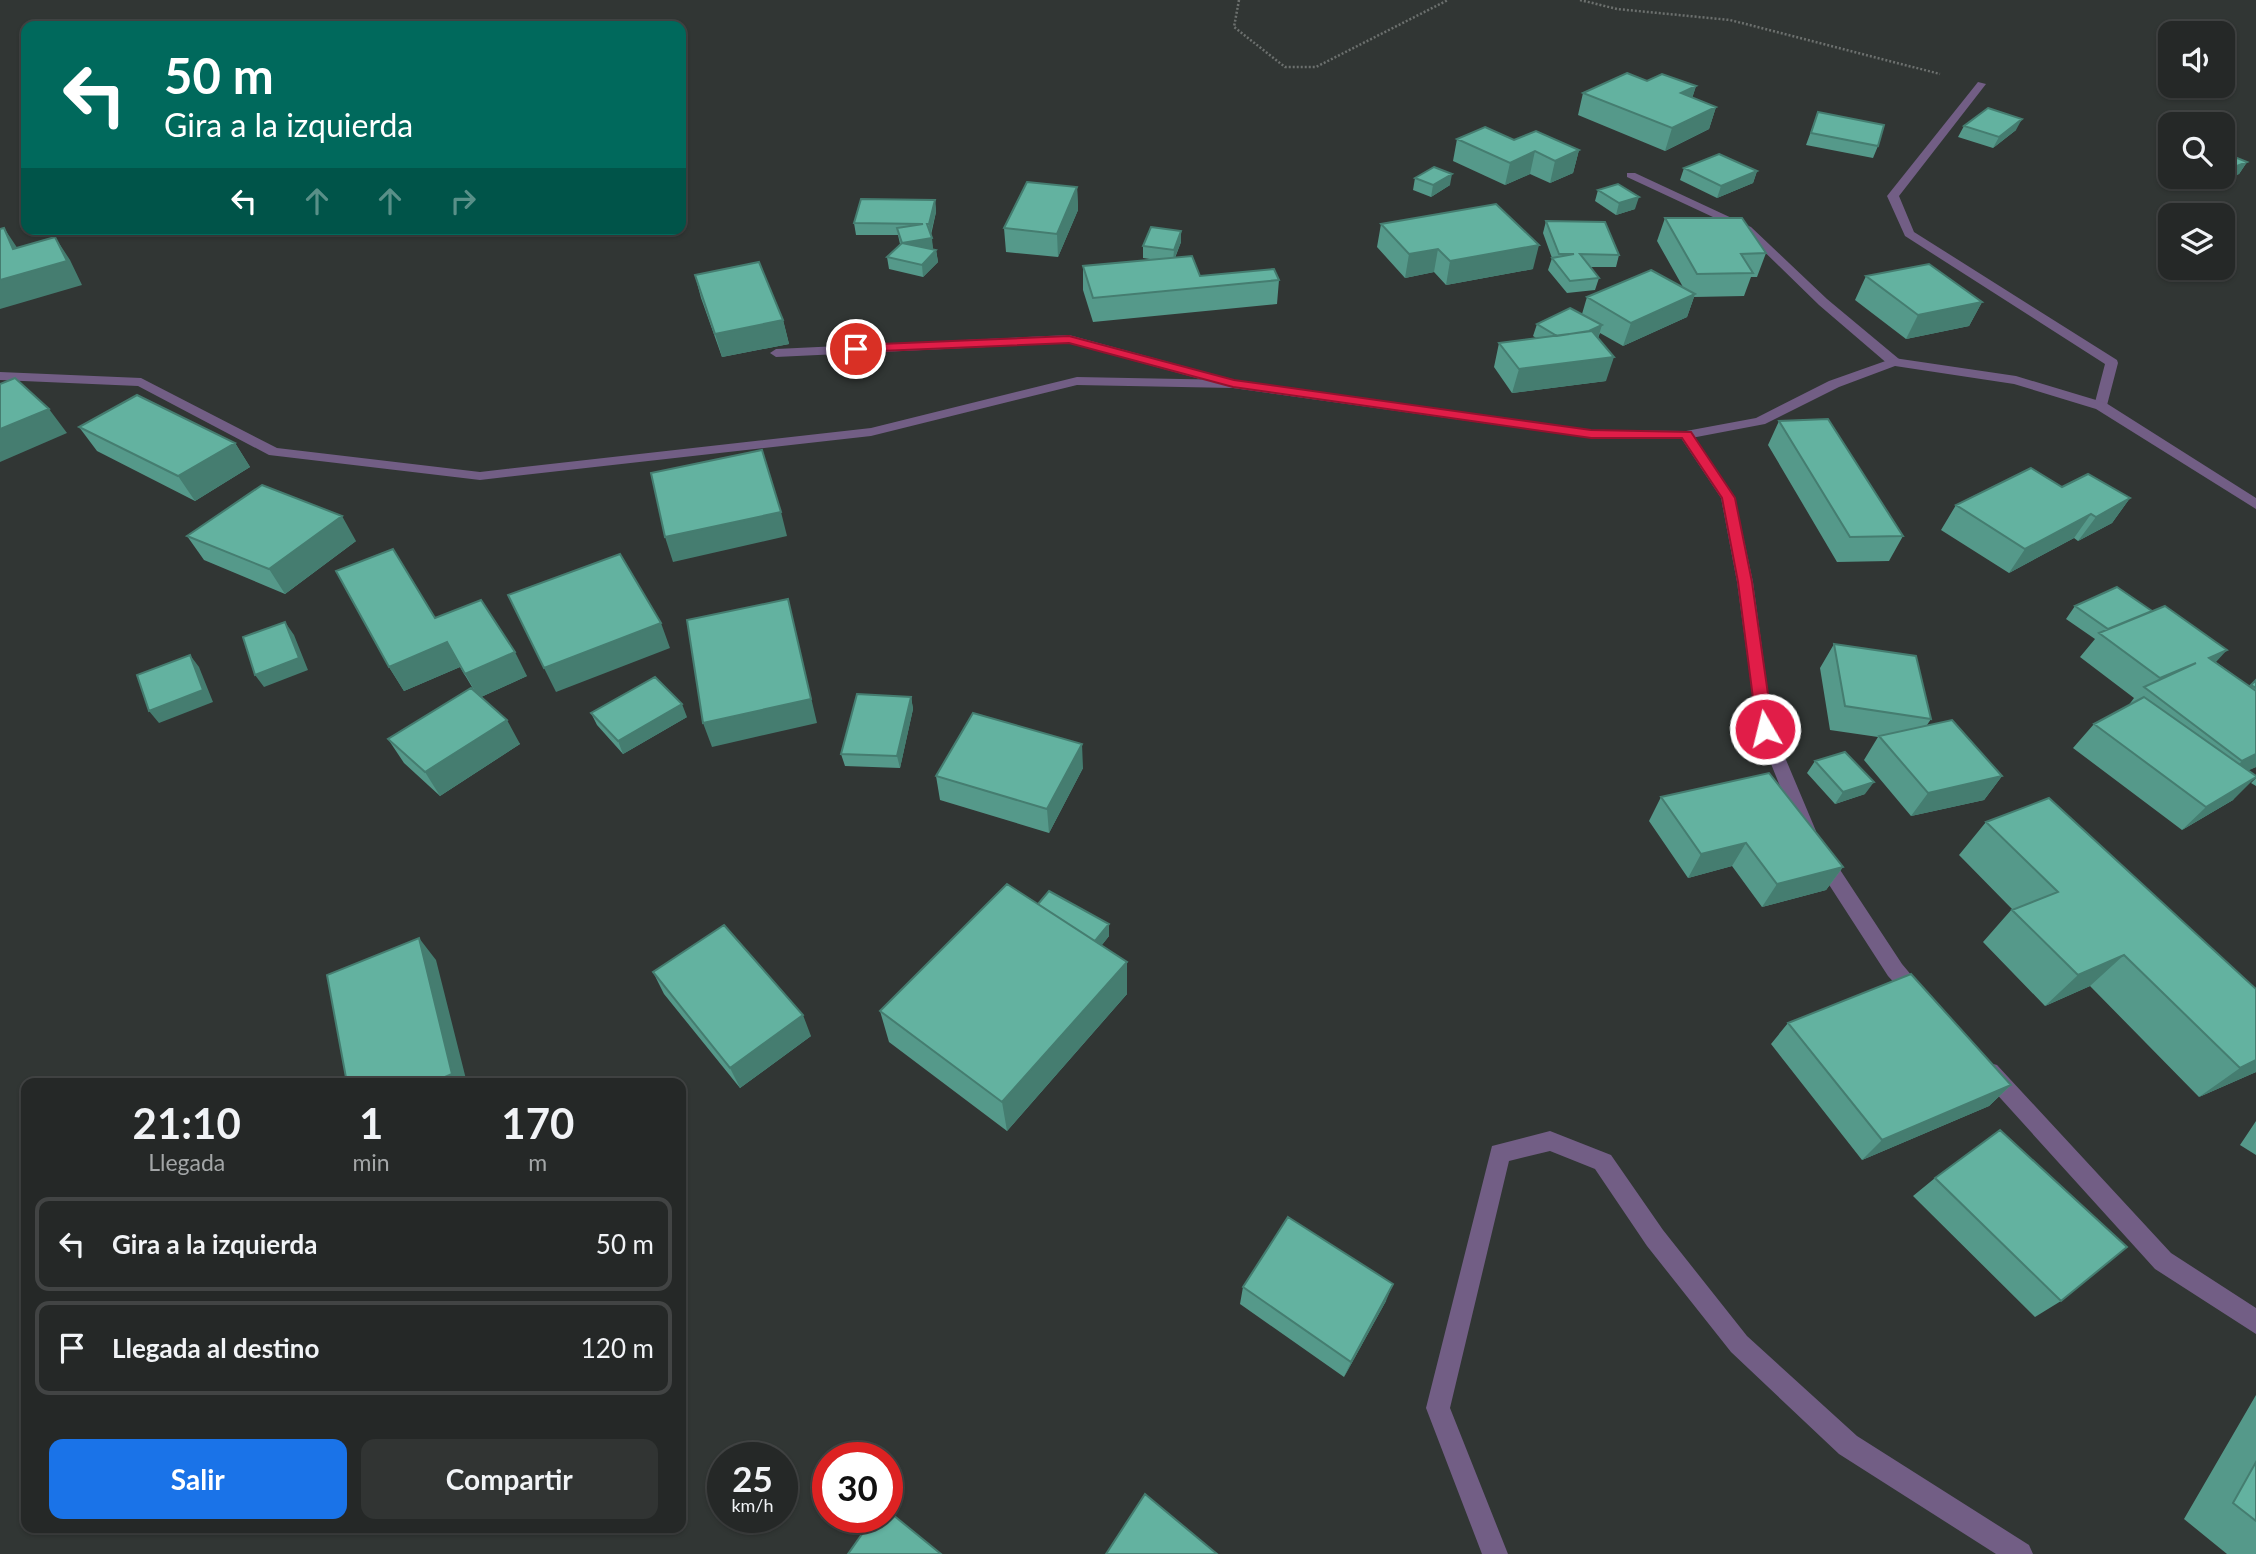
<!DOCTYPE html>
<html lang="es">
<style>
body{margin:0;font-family:Lato,sans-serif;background:#313433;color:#f1f3f6;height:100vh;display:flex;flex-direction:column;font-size:26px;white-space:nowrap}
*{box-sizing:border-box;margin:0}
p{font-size:23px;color:#a3a6a7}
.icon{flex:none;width:38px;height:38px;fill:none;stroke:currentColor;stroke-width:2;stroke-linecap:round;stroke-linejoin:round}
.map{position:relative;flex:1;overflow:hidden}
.side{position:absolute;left:21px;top:1078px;width:665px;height:455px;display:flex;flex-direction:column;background:#252827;border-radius:14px;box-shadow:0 2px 5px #0004,0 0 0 2px #424444}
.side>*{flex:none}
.guide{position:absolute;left:21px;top:21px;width:665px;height:214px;border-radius:14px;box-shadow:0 2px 5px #0004,0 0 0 2px #424444;background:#00695c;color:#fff;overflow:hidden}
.fabs{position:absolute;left:2158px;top:21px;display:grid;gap:14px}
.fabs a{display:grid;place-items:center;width:77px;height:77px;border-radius:14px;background:#252827;box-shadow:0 2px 5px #0004,0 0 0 2px #424444;font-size:35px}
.speed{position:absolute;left:707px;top:1442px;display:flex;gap:14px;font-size:35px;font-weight:700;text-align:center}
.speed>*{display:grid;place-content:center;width:91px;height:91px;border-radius:50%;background:#252827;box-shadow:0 2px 5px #0004,0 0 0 2px #424444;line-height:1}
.speed small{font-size:18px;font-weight:400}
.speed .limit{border:10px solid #d22;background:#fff;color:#111}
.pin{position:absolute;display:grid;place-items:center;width:60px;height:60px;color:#fff;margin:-30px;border:4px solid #fff;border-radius:50%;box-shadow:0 2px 7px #0007}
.me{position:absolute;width:77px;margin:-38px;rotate:352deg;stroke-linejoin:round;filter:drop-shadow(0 0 5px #0008)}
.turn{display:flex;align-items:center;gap:24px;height:147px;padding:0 28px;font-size:32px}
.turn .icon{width:91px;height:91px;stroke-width:2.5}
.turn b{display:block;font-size:49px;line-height:60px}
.lanes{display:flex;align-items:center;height:66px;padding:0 28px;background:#0003;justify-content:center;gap:35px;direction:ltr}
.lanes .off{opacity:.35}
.eta{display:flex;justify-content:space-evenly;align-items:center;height:119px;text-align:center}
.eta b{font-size:42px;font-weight:700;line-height:49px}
.button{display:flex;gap:14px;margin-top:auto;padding:14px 28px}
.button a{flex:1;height:80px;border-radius:14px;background:#1a73e8;color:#fff;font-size:28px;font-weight:700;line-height:80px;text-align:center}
.button a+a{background:#313433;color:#f1f3f6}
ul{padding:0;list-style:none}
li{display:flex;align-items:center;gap:21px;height:94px;margin:0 14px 10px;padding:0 14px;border:4px solid #424444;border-radius:14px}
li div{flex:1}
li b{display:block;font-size:26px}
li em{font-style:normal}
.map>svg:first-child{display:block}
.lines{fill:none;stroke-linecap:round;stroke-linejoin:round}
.path{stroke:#6c706e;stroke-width:2.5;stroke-dasharray:2 2;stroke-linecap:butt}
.minor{fill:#725e85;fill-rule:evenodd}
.tertiary{fill:#725e85;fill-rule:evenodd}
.wall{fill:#55998a}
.shaded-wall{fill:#457d70}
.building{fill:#63b2a0;stroke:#457d70;stroke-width:2}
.route{fill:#e11d48;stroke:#92132f;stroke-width:2}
</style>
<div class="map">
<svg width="2256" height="1554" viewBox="0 0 2256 1554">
<rect width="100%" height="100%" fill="#313634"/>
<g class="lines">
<path class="path" d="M1239,0L1234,27L1285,67H1316L1448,0
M1580,0L1617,9L1730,20L1940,74"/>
<path class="minor" d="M1978,82L1986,84L1899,196L1914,232L2117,360L2118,363L2106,409L2101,410L2094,406L2105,364L1905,236L1887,196Z
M1627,173H1635L1751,227L1827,299L1899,359V365H1889L1819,305L1743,231L1627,177Z
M1069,335L1238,381L1240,384L1233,388L1069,343L776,357L770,353L776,349Z
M1686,431L1691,432L1735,498L1753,582L1773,729L1816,831L1813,836L1807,838L1801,836L1798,831L1757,729L1737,582L1721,498L1679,435Z
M1822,851L1829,853L1902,964L1928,995L1925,1001L1918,1004L1911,1001L1888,976L1815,863L1813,858L1815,853Z
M1990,1063L1997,1065L2171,1253L2256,1308V1334L2155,1269L1983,1079L1980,1072L1983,1065Z
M1550,1131L1611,1155L1663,1230L1747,1336L1857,1436L2029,1545L2033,1554H1996L1839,1454L1731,1352L1647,1246L1595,1169L1550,1151L1509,1161L1450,1408L1508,1554H1482L1426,1408L1492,1146Z"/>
<path class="tertiary" d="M1894,358L2016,376L2106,403L2256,498V509L2096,409L2014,384L1895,366L1839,387L1765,424L1686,439L1591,438L1233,388L1077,385L871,436L480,480L269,455L138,386L0,380V372L141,378L277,448L480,472L871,428L1077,377L1233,380L1591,430L1686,431L1756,418L1829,381Z"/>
</g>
<path class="wall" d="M1647,81L1696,86L1692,98L1716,107L1709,129L1665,151L1578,115L1583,93Z
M1818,112L1878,146L1873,158L1806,145Z
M1964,126L2016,130L1993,148L1958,137Z
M1457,139L1514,140L1579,150L1573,173L1550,183L1530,174L1505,185L1453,161Z
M2170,160V172L2164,169Z
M2247,162L2239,174L2206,187L2182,177H2222Z
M1684,168L1757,171L1753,183L1717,198L1680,180Z
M1415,178L1450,185L1431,197L1413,190Z
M1077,187L1078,210L1058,257L1006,252L1004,228Z
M1598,190L1635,209L1616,215L1595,201Z
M935,200L936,212L931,235L933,250H936L938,262L923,277L889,269L887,257L900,244L898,235H856L854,223Z
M1665,218L1766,253L1757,277H1751L1744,296L1694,297L1687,317L1623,346L1600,333L1598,338L1606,381L1512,393L1494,367L1499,343L1536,338L1533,336L1537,324L1582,314L1587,297L1683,287L1657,241Z
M1546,221L1619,255L1616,267H1590L1599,278L1595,290L1567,293L1548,270L1552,258L1543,233Z
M1381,224L1533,269L1446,285L1434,272L1405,278L1377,247Z
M1181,231V242L1175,258L1200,276L1279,280L1277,304L1093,322L1083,290V266L1157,260L1143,258V246Z
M695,275L783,320L789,344L722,357L701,298Z
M1866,276L1982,302L1969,326L1906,339L1855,300Z
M1779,421L1903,536L1889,561L1837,562L1768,445Z
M79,427L235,443L250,467L195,501L97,451Z
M2062,487L2130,498L2112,523L2078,541L2074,538L2009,573L1941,530L1956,505Z
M187,536L356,541L285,594L204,560Z
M2075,606L2216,662L2249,686L2256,680V767L2248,770L2233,800L2182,830L2073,748L2094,724L2128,706L2134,698L2080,657L2095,639L2066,619Z
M435,618L527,676L481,697L520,744L440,796L404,763L388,739L475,692L460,667L404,691L389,667Z
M1834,644L1931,719L1927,725L2002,776L1984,800L1911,816L1864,760L1878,737L1830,730L1820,668Z
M911,697L913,709L900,768L845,766L841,754Z
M591,713L687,717L623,754L597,725Z
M1815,761L1865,794L1835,804L1807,773Z
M1083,768L1049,833L940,800L936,776Z
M2256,778V786L2251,783Z
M1661,797L1843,867L1826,890L1762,907L1732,866L1688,878L1649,821Z
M1986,822L2256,1072L2199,1097L2090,986L2045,1006L1983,942L2012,909L1959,855Z
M1038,904L1109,936L1101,946L1127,994L1007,1131L889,1042L880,1011Z
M653,972L811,1036L740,1088L664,994Z
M1788,1023L2011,1085L1989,1106L1862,1160L1771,1044Z
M2256,1121V1155L2240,1145Z
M1935,1178L2061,1301L2035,1317L1913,1196Z
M1243,1287L1386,1301L1344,1377L1240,1304Z
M2256,1395V1554H2227L2184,1519Z"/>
<path class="shaded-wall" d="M1696,86L1689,108L1681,93Z
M1716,107L1709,129L1665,151L1672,128Z
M2022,119L2016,130L1993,148L1999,137Z
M1579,150L1573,173L1550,183L1555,161Z
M1535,151L1530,174L1505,185L1510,163Z
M2247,162L2239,174L2206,187L2213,177H2222V172Z
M1757,171L1753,183L1717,198L1721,186Z
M1452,174L1450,185L1431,197L1433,185Z
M1077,187L1078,210L1058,257L1057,234Z
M1639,197L1635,209L1616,215L1619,203Z
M935,200L936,212L930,236L929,224Z
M4,228L20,252L13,249Z
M1181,231V242L1173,262L1174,250Z
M55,237L70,260L82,285L0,309V280Z
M932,238L933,250L902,243Z
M1539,245L1533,269L1446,285L1450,261Z
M1438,249L1434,272L1405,278L1409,254Z
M936,250L938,262L923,277L922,265Z
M1695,294L1687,317L1623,346L1631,323Z
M1982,302L1969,326L1906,339L1918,315Z
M783,320L789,344L722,357L715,334Z
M1602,325L1598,338L1568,342Z
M1614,357L1606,381L1512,393L1519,369Z
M49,409L67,433L0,462V429Z
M235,443L250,467L195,501L178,476Z
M2130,498L2112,523L2078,541L2096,517Z
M781,512L787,536L673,562L665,537Z
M2091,514L2074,538L2009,573L2025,549Z
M342,516L356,541L285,594L269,569Z
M788,599L817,723L712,747L703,723Z
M285,622L294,635L308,670L264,687L255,675Z
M661,623L670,648L556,692L544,668Z
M447,642L460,667L404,691L389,667Z
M2227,650L2205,674L2209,658Z
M515,652L527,676L479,698L465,674Z
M190,655L199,667L213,702L159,723L149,711Z
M911,697L913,709L900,768L897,756Z
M682,704L687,717L623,754L618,741Z
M507,720L520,744L440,796L425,772Z
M1082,744L1083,768L1049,833L1047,809Z
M2256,754V767L2218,785L2242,761Z
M2002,776L1984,800L1911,816L1928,793Z
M2256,777L2233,800L2182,830L2206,807Z
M1874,782L1865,794L1835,804L1843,792Z
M1746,843L1732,866L1688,878L1701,854Z
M1843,867L1826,890L1762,907L1777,884Z
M1109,924V936L1091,959L1090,947Z
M419,938L436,960L467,1083H431Z
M2124,955L2090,986L2045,1006L2078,975Z
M1127,962V994L1007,1131L1002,1102Z
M803,1015L811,1036L740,1088L730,1068Z
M2256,1060V1072L2199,1097L2240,1068Z
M2011,1085L1989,1106L1862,1160L1882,1140Z
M1393,1284L1386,1301L1344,1377L1351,1362Z"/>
<path class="building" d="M1627,73L1647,81L1662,74L1696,86L1681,93L1716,107L1672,128L1583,93Z
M1988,108L2022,119L1999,137L1964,126Z
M1818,112L1884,125L1878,146L1811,133Z
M1485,127L1514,140L1536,131L1579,150L1555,161L1535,151L1510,163L1457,139Z
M2222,152L2247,162L2222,172Z
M1719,154L1757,171L1721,186L1684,168Z
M1434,167L1452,174L1433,185L1415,178Z
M1027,182L1077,187L1057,234L1004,228Z
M1618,184L1639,197L1619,203L1598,190Z
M861,199L935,200L929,224H927L932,238L902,243L897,228L923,224L854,223Z
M1496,204L1539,245L1450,261L1438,249L1409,254L1381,224Z
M1665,218H1742L1766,253L1741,254L1753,273L1697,274Z
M1546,221L1605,222L1619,255L1580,254L1599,278L1570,281L1552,258L1574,254H1559Z
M1151,227L1181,231L1174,250L1143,246Z
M4,228L13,249L55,237L67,261L0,280V229Z
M902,243L936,250L922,265L887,257Z
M1192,256L1200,276L1274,269L1279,280L1093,298L1083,266Z
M759,262L783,320L715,334L695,275Z
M1929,264L1982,302L1918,315L1866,276Z
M1651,270L1695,294L1631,323L1587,297Z
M1570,308L1602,325L1589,331L1557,336L1537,324Z
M1592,331L1614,357L1519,369L1499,343Z
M15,378L49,409L0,429V384Z
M137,395L235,443L178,476L79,427Z
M1828,419L1903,536L1850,537L1779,421Z
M762,450L781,512L665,537L651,473Z
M2031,468L2062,487L2088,474L2130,498L2096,517L2091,514L2025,549L1956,505Z
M262,485L342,516L269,569L187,536Z
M393,549L435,618L481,600L515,652L465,674L447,642L389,667L336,571Z
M620,554L661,623L544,668L508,595Z
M2117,587L2152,611L2108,629L2075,606Z
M788,599L811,699L703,723L687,620Z
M2165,606L2227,650L2209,658L2256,691V754L2242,761L2144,687L2196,663L2160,678L2099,633Z
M285,622L299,658L255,675L243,637Z
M1834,644L1916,656L1931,719L1845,706Z
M190,655L203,690L149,711L137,675Z
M655,677L682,704L618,741L591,713Z
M2256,680V688L2251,685Z
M471,688L507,720L425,772L388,739Z
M857,694L911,697L897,756L841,754Z
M2144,697L2256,776V777L2206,807L2094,724Z
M973,713L1082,744L1047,809L936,776Z
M1952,720L2002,776L1928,793L1879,736Z
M1845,752L1874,782L1843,792L1815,761Z
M1769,773L1843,867L1777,884L1746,843L1701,854L1661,797Z
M2049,798L2256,989V1060L2240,1068L2124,955L2078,975L2012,910L2058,892L1986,822Z
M1007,884L1127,962L1002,1102L880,1011Z
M1049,891L1109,924L1095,941L1038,904Z
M724,925L803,1015L730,1068L653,972Z
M419,938L452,1074L431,1083H347L327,975Z
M1911,974L2011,1085L1882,1140L1788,1023Z
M2000,1130L2127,1247L2061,1301L1935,1178Z
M1288,1217L1393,1284L1351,1362L1243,1287Z
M2256,1462V1521L2233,1503Z
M1145,1494L1217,1554H1106Z
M887,1510L941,1554H848L874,1517H887Z"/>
<path class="route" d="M1069,336L1234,380L1591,430L1691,432L1735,498L1752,582L1773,729L1770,733H1759L1757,729L1738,582L1722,498L1682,438H1591L1233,387L1069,343L856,352L850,349L856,345Z"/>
</svg>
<div class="fabs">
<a><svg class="icon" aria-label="sound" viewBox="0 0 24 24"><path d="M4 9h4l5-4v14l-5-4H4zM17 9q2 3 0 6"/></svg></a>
<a><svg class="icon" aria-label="search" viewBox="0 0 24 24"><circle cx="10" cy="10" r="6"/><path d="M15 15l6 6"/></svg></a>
<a><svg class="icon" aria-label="layers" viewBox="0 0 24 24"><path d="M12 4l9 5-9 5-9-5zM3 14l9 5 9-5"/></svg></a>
</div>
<div class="speed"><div>25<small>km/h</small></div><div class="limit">30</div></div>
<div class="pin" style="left:856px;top:349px;background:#d93025"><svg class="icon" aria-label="arrive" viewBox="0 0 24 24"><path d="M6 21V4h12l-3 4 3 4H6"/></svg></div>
<svg class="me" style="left:1765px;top:729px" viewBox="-20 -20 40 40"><circle r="17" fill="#e11d48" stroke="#fff" stroke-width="3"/><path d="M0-11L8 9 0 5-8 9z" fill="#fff"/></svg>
<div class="guide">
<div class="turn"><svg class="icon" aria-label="left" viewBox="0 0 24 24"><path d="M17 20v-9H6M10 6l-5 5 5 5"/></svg><div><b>50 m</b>Gira a la izquierda</div></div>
<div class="lanes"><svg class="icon" aria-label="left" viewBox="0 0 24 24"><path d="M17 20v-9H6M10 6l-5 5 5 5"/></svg><svg class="icon off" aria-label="ahead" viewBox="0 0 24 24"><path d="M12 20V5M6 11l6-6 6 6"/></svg><svg class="icon off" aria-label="ahead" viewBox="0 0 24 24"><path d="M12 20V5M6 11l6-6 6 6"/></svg><svg class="icon off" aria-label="right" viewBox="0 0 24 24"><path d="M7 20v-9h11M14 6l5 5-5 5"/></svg></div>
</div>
<section class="side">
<div class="eta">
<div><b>21:10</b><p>Llegada</p></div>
<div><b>1</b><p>min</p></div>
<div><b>170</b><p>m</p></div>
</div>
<ul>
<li><svg class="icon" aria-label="left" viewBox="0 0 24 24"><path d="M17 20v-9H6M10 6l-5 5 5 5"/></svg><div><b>Gira a la izquierda</b></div><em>50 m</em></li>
<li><svg class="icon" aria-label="arrive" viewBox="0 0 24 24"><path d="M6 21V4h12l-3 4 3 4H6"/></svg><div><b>Llegada al destino</b></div><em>120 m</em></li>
</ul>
<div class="button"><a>Salir</a><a>Compartir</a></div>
</section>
</div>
